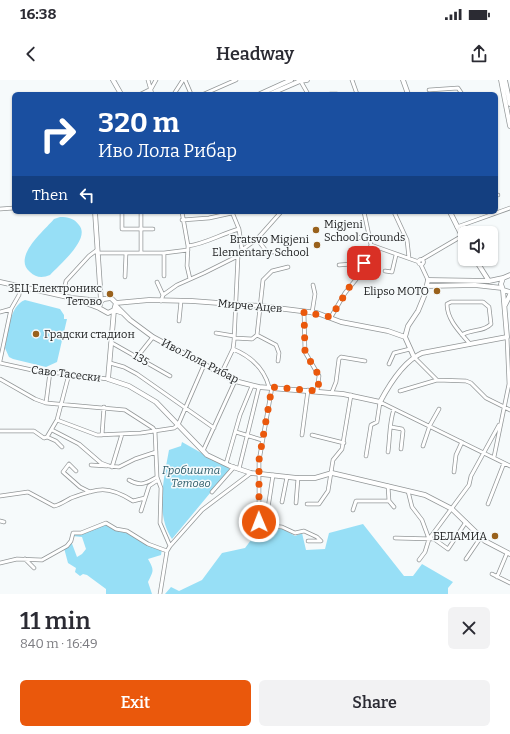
<!DOCTYPE html>
<meta charset="utf-8">
<style>
body{margin:0;font-family:Bitter,serif;background:#f2f2f3;color:#2b2b33;height:100vh;display:flex;flex-direction:column;font-size:15px;white-space:nowrap}
*{box-sizing:border-box;margin:0}
p{font-size:13px;color:#7c7c81}
.icon{flex:none;width:22px;height:22px;fill:none;stroke:currentColor;stroke-width:2;stroke-linecap:round;stroke-linejoin:round}
.map{position:relative;height:514px;overflow:hidden}
.panel{display:flex;flex-direction:column;background:#fff;flex:1}
.panel>*{flex:none}
.hud{position:absolute;left:12px;top:12px;width:486px;height:122px;border-radius:6px;box-shadow:0 1px 3px #0004;background:#1a4fa0;color:#fff;overflow:hidden}
.fabs{position:absolute;left:458px;top:146px;display:grid;gap:8px}
.fabs a{display:grid;place-items:center;width:40px;height:40px;border-radius:6px;background:#fff;box-shadow:0 1px 3px #0004;font-size:20px}
.pin{position:absolute;display:grid;place-items:center;width:34px;height:34px;color:#fff;margin:-17px;border-radius:8px;box-shadow:0 2px 6px #0006}
.me{position:absolute;width:44px;margin:-22px;rotate:359deg;stroke-linejoin:round;filter:drop-shadow(0 0 3px #0008)}
.turn{display:flex;align-items:center;gap:14px;height:84px;padding:0 20px;font-size:18px}
.turn .icon{width:52px;height:52px;stroke-width:2.5}
.turn b{display:block;font-size:28px;line-height:34px}
.then{display:flex;align-items:center;height:38px;padding:0 20px;background:#0003;gap:8px;font-size:15px}
.round{display:grid;place-items:center;flex:none;width:42px;height:42px;border-radius:6px;background:#f2f2f3}
.headline{display:flex;align-items:center;justify-content:space-between;height:68px;padding:0 20px}
h1{font-size:24px;font-weight:600;line-height:30px}
.cta{display:flex;gap:8px;margin-top:auto;padding:8px 20px}
.cta a{flex:1;height:46px;border-radius:6px;background:#ea580c;color:#fff;font-size:16px;font-weight:600;line-height:46px;text-align:center}
.cta a+a{background:#f2f2f3;color:#2b2b33}
.status{display:flex;justify-content:space-between;align-items:center;height:28px;padding:0 20px;background:#fff;direction:ltr}
.status svg{height:11px;fill:currentColor}
header{display:flex;justify-content:space-between;align-items:center;height:52px;padding:0 20px;background:#fff;font-size:18px;font-weight:600}
.map>svg:first-child{display:block}
.green{fill:#97dff6}
.lines{fill:none;stroke-linecap:round;stroke-linejoin:round}
.street-casing{stroke:#939798;stroke-width:4.5}
.secondary-casing{stroke:#939798;stroke-width:5.5}
.street{stroke:#fff;stroke-width:3}
.secondary{stroke:#fff;stroke-width:4}
.route{stroke:#ea580c;stroke-width:7;stroke-dasharray:0 12.6}
.poi-dot{fill:#99611c;stroke:#f6fafb;stroke-width:1.5}
.labels{text-anchor:middle;dominant-baseline:central;stroke-width:3;stroke-linejoin:round;paint-order:stroke}
.poi-label{font-size:11px;fill:#1a1b1c;stroke:#f6fafb;text-anchor:end}
.street-label{font-size:11px;fill:#1a1b1c;stroke:#f6fafb}
.park-label{font-size:11px;font-style:italic;fill:#2f5e6c;stroke:#f6fafb}
</style>
<div class="status"><b>16:38</b><svg viewBox="0 0 49 12"><path d="M0 12V9h3v3zM5 12V6h3v6zM10 12V3h3v9zM15 12V0h3v12zM26 1h20v11H26zM47 4h2v5h-2z"/></svg></div>
<header><svg class="icon" aria-label="back" viewBox="0 0 24 24"><path d="M15 5l-7 7 7 7"/></svg>Headway<svg class="icon" aria-label="share" viewBox="0 0 24 24"><path d="M12 15V3M7 8l5-5 5 5M5 13v7h14v-7"/></svg></header>
<div class="map">
<svg width="510" height="514" viewBox="0 0 510 514">
<rect width="100%" height="100%" fill="#f6fafb"/>
<path class="green" d="M60,137C68,137 74,138 79,145C91,159 60,184 50,195C43,198 36,198 30,192C12,177 44,151 54,139Z
M25,220L60,229L64,235V239H67L57,282L46,287L13,279L9,277L5,268C8,254 9,226 25,220Z
M182,362L230,389L172,459C155,434 164,398 169,370L181,366Z
M105,443L162,469L161,475L148,479C155,491 153,491 148,502L152,514H106V509L87,495L83,494L80,496L75,492L76,488L68,483L64,468L71,461L77,477L82,474L86,469L82,457L72,456L73,454L81,453Z
M363,444L404,496H413L422,484L453,502L448,508V514H165L171,507L179,511L202,500L222,473L245,468L254,456L269,454V446L282,448L295,456L302,453L306,470L325,469L329,453Z"/>
<g class="lines">
<g class="street-casing">
<path id="street" d="M148,0L152,14
M185,0L191,14
M300,0L308,14
M352,0L357,14
M429,10L458,8L462,14
M141,14L151,9L156,0
M174,14L183,0
M204,14L236,0
M330,14H337
M496,115H498
M0,129L14,128
M122,132V149H153
M141,132V172
M182,132L188,166L187,186L190,199
M232,132L239,149L242,170
M394,132L407,160L409,178
M182,140L209,138L232,133
M457,147L510,128
M357,158L369,156
M257,159L267,172H288
M371,165L419,182
M188,166C205,164 221,154 239,149
M97,173H164L188,170
M164,173V196
M418.5 182a2.5 2.5 0 1 1 5 0a2.5 2.5 0 1 1-5 0Z
M421,180L462,156
M339,185L364,183
M421,185L428,200
M385,191L392,192L396,175
M125,197L126,173
M157,202L163,215
M63,216L66,201L89,176L97,170
M161,221L163,215L177,205L204,193L238,176L242,170L257,159L281,132
M0,232L11,229
M304,232L305,272L319,296L317,311
M312,233L315,214L313,205
M331,237L345,213L358,197L371,165L364,132
M179,241L181,221
M216,253L234,256
M257,255L276,265L279,273L278,281
M462,255C471,249 484,252 491,244L489,227L483,222H451L447,224C447,240 460,252 470,264
M234,258L252,259L257,255L263,200L272,191L288,187
M112,263L170,296
M233,269C250,276 264,288 269,307
M137,277L153,257
M414,277L437,300L466,301L471,303L486,318L510,330
M0,281L11,229L19,215L20,208
M0,283L32,290L108,299
M110,283L124,287L137,294L214,348
M389,284L394,273L410,269
M221,294L233,269L234,261L238,176
M0,299L35,319L46,323L125,330L153,348L155,351L157,397L161,408L160,443L170,466
M272,307L259,381V443L261,445L282,447L295,453L304,451L317,457L321,461H308
M400,311L437,300
M332,312L336,302L339,279L341,277L365,281
M46,323L50,292
M57,340L97,355L141,353L174,348L178,345L204,285
M391,347L402,349L403,351L401,369
M52,350L79,364L101,383L109,386L119,387L135,379L156,372
M0,351H34L44,358L47,357L57,340L69,294
M236,352L262,360
M102,355L104,327
M302,355L308,310
M312,355L344,363
M47,357L56,361L62,367
M423,366L430,345L439,329
M203,371L235,301
M388,372C390,358 389,343 394,329
M366,376L371,345L377,342L380,322L510,386
M494,377L509,304L507,257
M226,384L240,335L252,306
M91,385L107,386
M112,387L122,354
M239,389L259,307
M76,391L69,384L63,392L80,407L90,412
M454,392L456,375L462,362
M129,400C140,407 147,403 157,397
M388,406L389,421L394,427
M408,411L412,427L422,440L429,459
M212,412L234,387
M0,416L28,412L54,426C60,425 65,421 71,418C98,408 108,405 133,421L145,418
M282,422L287,397
M296,423L298,398
M307,424H319L328,411L333,380L342,369L351,315
M488,424L504,383
M268,428L273,395
M353,430L356,421H389
M141,431L149,406L158,400
M0,441L4,442
M395,458L434,459L448,469L466,442
M25,479L34,488
M466,479L481,457
M419,480L425,472L429,459L469,405L471,396L499,345
M0,483L17,479L42,480L67,466L71,461L73,453H81L106,443L116,449L127,451L148,464L167,471
M492,494L510,503
M497,497L507,473
M160,514L167,471L170,466L202,430L251,393"/>
</g>
<g class="secondary-casing">
<path id="secondary" d="M113,0L121,14
M403,0L408,14
M501,0L510,46
M505,0L510,24
M260,14L291,0
M270,14L300,1L307,0
M450,132L465,162
M475,179L489,201
M510,195L503,198L501,204L503,210L510,212
M0,202L72,218L101,221L104,219L111,218L116,223L114,230L108,233L99,228L101,221L95,132
M427,206L475,205L502,208
M78,220L99,228
M116,223L149,220L192,221L261,226L317,233L341,242L388,251L405,257
M505,225L510,215
M116,226L130,240L153,257L235,301L259,307L343,314L380,322C389,305 404,281 422,273L507,257L503,210
M123,233L114,230L108,299L129,306L156,322L207,375L230,386L251,393L297,398H315L332,393L425,415L452,429L485,461L510,474
M414,277L405,257L408,246L418,231L425,214L428,200L489,201L503,198"/>
</g>
<use href="#street" class="street"/>
<use href="#secondary" class="secondary"/>
</g>
<g class="lines">
<path class="route" d="M259,442V380L272,307L318,311L319,296L305,272L304,232L331,237L364,183"/>
</g>
<g class="poi-dot">
<circle cx="316" cy="150" r="4"/>
<circle cx="317" cy="165" r="4"/>
<circle cx="437" cy="211" r="4"/>
<circle cx="110" cy="214" r="4"/>
<circle cx="36" cy="254" r="4"/>
<circle cx="495" cy="456" r="4"/>
</g>
<g class="labels">
<g class="poi-label">
<text x="324" y="144" text-anchor="start">Migjeni<tspan x="324" dy="13">School Grounds</tspan></text>
<text x="309" y="159">Bratsvo Migjeni<tspan x="309" dy="13">Elementary School</tspan></text>
<text x="102" y="208">ЗЕЦ Електроникс<tspan x="102" dy="13">Тетово</tspan></text>
<text x="429" y="211">Elipso MOTO</text>
<text x="44" y="254" text-anchor="start">Градски стадион</text>
<text x="487" y="456">БЕЛАМИА</text>
</g>
<g class="street-label">
<text transform="translate(250 226) rotate(5)">Мирче Ацев</text>
<text transform="translate(141 279) rotate(30)">135</text>
<text transform="translate(200 281) rotate(27)">Иво Лола Рибар</text>
<text transform="translate(66 294) rotate(7)">Саво Тасески</text>
</g>
<g class="park-label">
<text x="191" y="390">Гробишта<tspan x="191" dy="13">Тетово</tspan></text>
</g>
</g>
</svg>
<div class="fabs">
<a><svg class="icon" aria-label="sound" viewBox="0 0 24 24"><path d="M4 9h4l5-4v14l-5-4H4zM17 9q2 3 0 6"/></svg></a>
</div>
<div class="pin" style="left:364px;top:183px;background:#d93025"><svg class="icon" aria-label="arrive" viewBox="0 0 24 24"><path d="M6 21V4h12l-3 4 3 4H6"/></svg></div>
<svg class="me" style="left:259px;top:442px" viewBox="-20 -20 40 40"><circle r="17" fill="#ea580c" stroke="#fff" stroke-width="3"/><path d="M0-11L8 9 0 5-8 9z" fill="#fff"/></svg>
<div class="hud">
<div class="turn"><svg class="icon" aria-label="right" viewBox="0 0 24 24"><path d="M7 20v-9h11M14 6l5 5-5 5"/></svg><div><b>320 m</b>Иво Лола Рибар</div></div>
<div class="then">Then<svg class="icon" aria-label="left" viewBox="0 0 24 24"><path d="M17 20v-9H6M10 6l-5 5 5 5"/></svg></div>
</div>
</div>
<section class="panel">
<div class="headline"><div><h1>11 min</h1><p>840 m · 16:49</p></div><a class="round"><svg class="icon" aria-label="close" viewBox="0 0 24 24"><path d="M6 6l12 12M18 6L6 18"/></svg></a></div>
<div class="cta"><a>Exit</a><a>Share</a></div>
</section>
